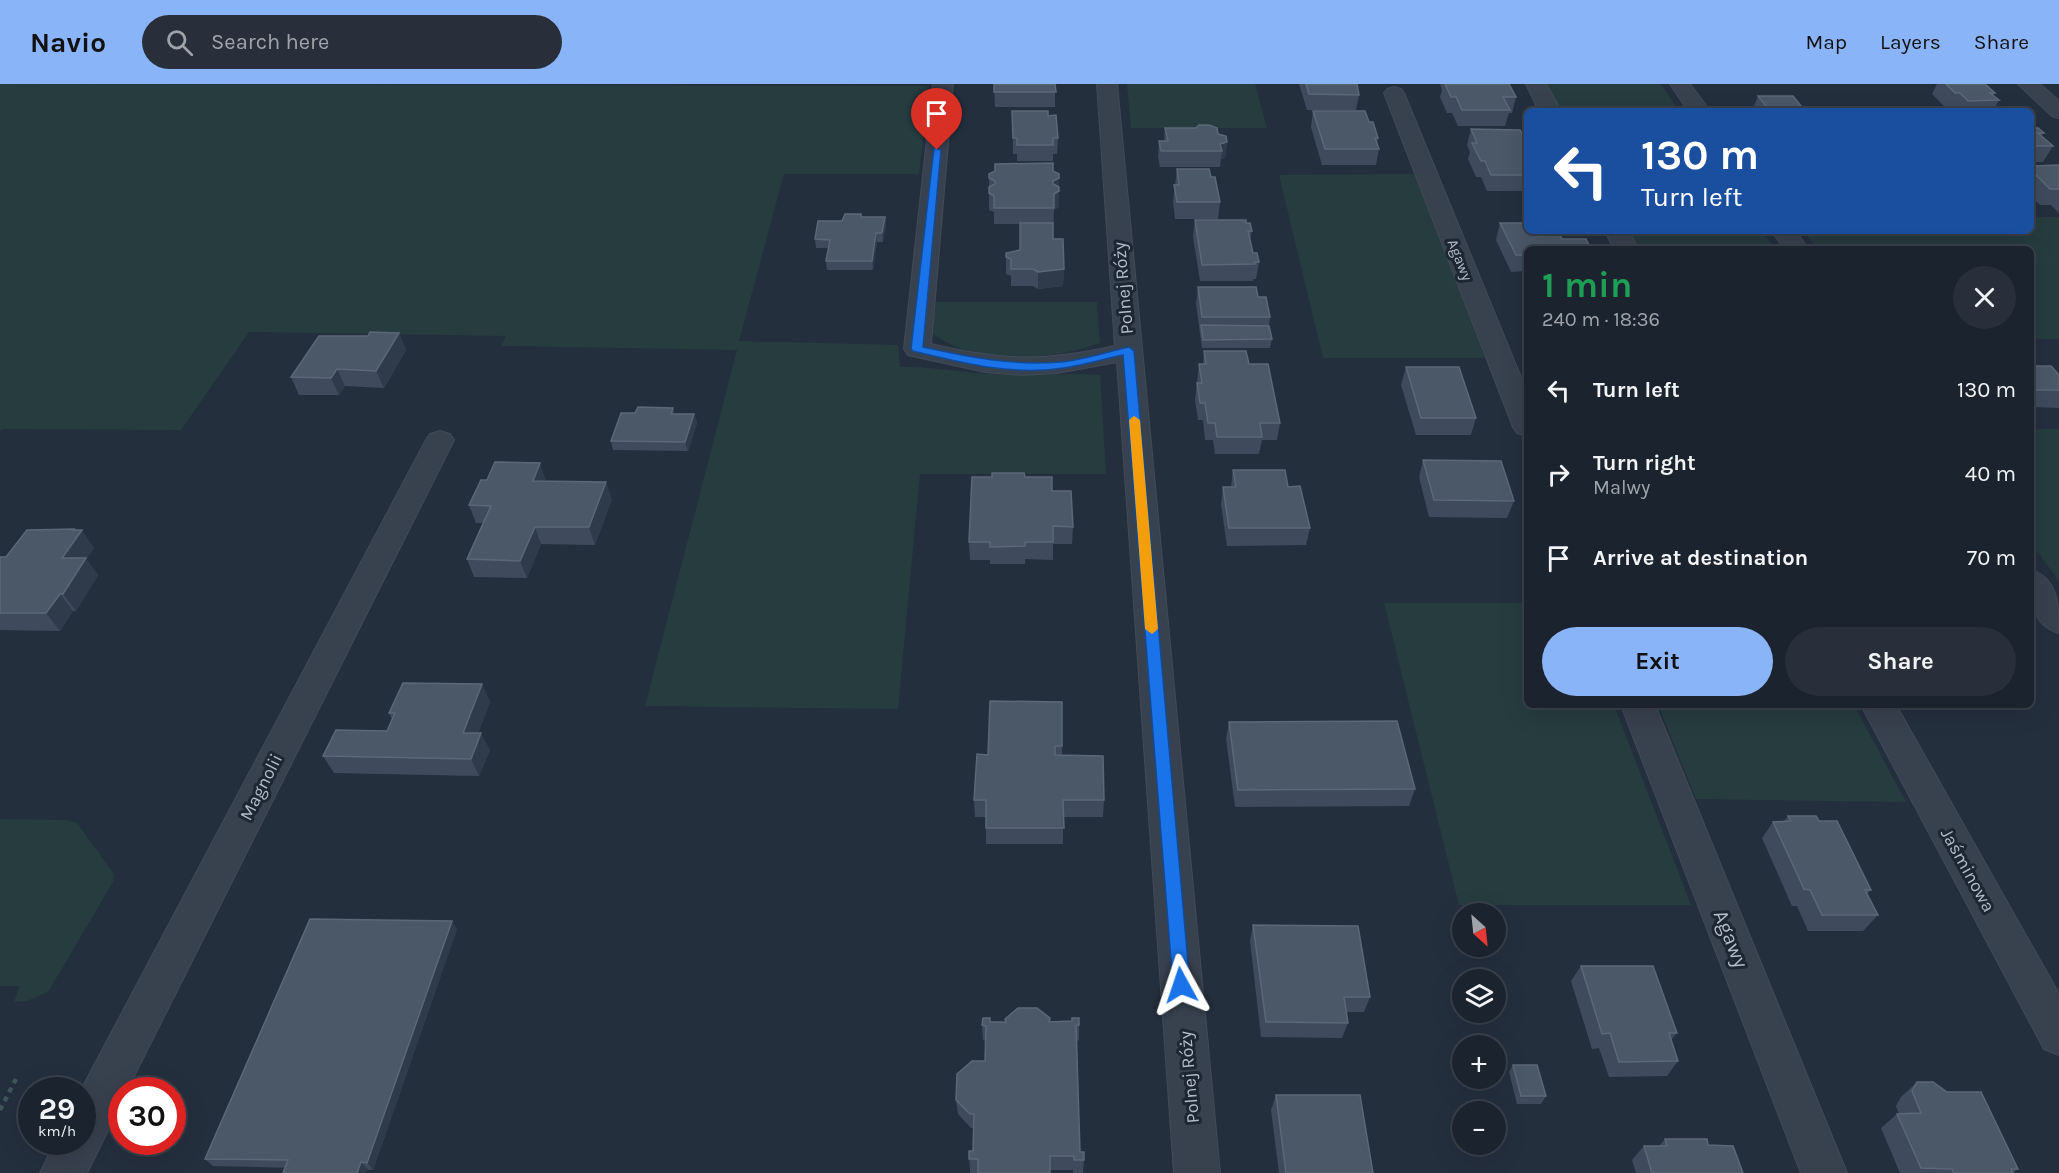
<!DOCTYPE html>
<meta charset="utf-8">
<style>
body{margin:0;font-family:Karla,sans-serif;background:#282f3a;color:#f1f3f6;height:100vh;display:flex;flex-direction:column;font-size:22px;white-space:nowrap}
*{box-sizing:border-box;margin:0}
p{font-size:20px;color:#a0a4aa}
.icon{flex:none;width:33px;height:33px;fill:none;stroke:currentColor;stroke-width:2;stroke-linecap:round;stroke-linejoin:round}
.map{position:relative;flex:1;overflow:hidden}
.side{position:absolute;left:1524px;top:162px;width:510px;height:462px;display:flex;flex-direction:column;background:#1b232e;border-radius:9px;box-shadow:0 6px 24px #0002,0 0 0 2px #39404a}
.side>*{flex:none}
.hud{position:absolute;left:1524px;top:24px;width:510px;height:126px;border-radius:9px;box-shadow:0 6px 24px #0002,0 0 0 2px #39404a;background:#1a4fa0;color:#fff;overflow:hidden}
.needle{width:39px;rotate:153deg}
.controls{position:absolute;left:1452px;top:819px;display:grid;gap:12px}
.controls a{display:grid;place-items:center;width:54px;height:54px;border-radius:50%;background:#1b232e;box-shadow:0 6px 24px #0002,0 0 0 2px #39404a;font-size:30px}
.speed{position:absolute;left:18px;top:993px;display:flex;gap:12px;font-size:30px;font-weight:700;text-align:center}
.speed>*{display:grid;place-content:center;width:78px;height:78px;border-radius:50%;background:#1b232e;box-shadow:0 6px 24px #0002,0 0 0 2px #39404a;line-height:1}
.speed small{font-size:15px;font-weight:400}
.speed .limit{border:9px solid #d22;background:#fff;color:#111}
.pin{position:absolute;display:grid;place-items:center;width:51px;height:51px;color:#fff;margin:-62px -26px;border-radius:50% 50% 50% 0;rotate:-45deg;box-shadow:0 0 6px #0007}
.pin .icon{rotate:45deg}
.me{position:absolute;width:66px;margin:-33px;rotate:355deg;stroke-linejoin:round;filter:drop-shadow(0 0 4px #0008)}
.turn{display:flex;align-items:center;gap:21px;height:126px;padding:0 18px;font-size:27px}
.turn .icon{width:78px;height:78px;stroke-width:2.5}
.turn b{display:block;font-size:42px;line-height:51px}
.round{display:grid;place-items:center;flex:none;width:63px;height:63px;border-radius:32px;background:#282f3a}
.summary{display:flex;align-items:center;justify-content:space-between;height:102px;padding:0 18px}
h1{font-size:36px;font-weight:700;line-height:45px;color:#1e9e55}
.primary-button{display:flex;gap:12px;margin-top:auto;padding:12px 18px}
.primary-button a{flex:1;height:69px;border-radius:36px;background:#8ab4f8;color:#111;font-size:24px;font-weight:700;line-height:69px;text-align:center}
.primary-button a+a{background:#282f3a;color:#f1f3f6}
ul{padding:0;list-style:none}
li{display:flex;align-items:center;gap:18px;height:84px;padding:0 18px}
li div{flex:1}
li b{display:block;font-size:22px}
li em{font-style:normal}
header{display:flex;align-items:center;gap:36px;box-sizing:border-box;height:84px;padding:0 30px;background:#8ab4f8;color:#111}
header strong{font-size:28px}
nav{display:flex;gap:33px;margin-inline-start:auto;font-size:21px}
.search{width:420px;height:54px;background:#282f3a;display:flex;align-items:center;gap:15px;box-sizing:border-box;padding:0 21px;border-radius:33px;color:#a0a4aa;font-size:22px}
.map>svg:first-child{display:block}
.green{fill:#263c3f}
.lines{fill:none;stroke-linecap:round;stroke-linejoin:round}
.minor-casing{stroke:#414a57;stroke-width:2}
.path{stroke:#3f5557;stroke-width:4.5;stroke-dasharray:5 5;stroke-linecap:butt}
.minor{fill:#38414e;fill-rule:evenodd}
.wall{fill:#3f4b5c}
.shaded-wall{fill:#2f3b4b}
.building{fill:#4b5868;stroke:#5c6777;stroke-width:1.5}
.route{fill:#1a73e8;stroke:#114b97;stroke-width:1.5}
.slow{fill:#f59e0b}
.labels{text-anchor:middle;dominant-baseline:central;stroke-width:6;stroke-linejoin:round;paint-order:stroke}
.far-street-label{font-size:15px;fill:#b4bcc9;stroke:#1d2633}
.street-label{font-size:18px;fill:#b4bcc9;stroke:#1d2633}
.near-street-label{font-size:21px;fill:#b4bcc9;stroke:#1d2633}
</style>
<header>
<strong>Navio</strong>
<div class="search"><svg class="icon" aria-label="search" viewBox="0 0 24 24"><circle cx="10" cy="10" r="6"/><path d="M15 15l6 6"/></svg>Search here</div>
<nav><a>Map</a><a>Layers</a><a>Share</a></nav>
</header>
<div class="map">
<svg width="2059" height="1089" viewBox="0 0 2059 1089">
<rect width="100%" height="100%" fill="#242f3e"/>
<path class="green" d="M0,0L929,2L919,90H784L739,257L898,261L900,283C930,282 959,288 988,290C1025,293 1063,288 1100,291L1106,390H920L898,625L645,622L737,266L501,262L506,252L249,248L181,346L3,345L0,347Z
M1127,0H1255L1267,44H1131Z
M1546,0H1661L1679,27H1561Z
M1415,90L1485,274H1323L1279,91Z
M2031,133H2059V255H2031V165H1817L1804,147H2031Z
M1629,147H1762L1775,165H1639Z
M934,218H1097L1100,259C1047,277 980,283 931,249Z
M2031,345H2059V497L2031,459Z
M1384,519H1527V621H1614L1691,821H1459Z
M1658,621H1854L1906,718L1696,715Z
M0,735L66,736L77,739L114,790L113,798L48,908L27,917L14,918L20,902H0Z"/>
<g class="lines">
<g class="minor-casing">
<path id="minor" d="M933,0H953L931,260C1002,277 1043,278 1115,262L1097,0H1117L1220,1089H1174L1117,278L1057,289L1021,291L985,288L908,271L904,265Z
M1526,0H1546L1561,27H1539Z
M1670,0H1690L1710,27H1688Z
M2018,0H2040L2059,17V34L2052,32Z
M1394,3L1401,5L1404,9L1527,308V352L1517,349L1513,343L1384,9L1387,5Z
M1605,147H1629L1638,165H1614Z
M1772,147H1796L1808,165H1784Z
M440,347L450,350L454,356L127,1006H122V1018L87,1089H40L55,1058H82L81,1006L426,356L430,350Z
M2031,486C2059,495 2059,523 2059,549C2029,540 2031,512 2031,486Z
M1621,621H1655L1847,1089H1801Z
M1861,621H1896L2059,910V971L2044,965Z"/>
</g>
<path class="path" d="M0,1026L16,995"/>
<use href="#minor" class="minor"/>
</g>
<path class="wall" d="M994,0H1055V23H995Z
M1299,0H1357L1359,11L1356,26H1307Z
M1440,0H1509L1516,13L1512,29H1509L1505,42H1458L1452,29H1447L1440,13L1442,6Z
M1937,0H1985L1995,9L1993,12L1999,16L1993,27H1954L1952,25H1947L1932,10Z
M1758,12L1805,27H1752Z
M1012,27L1048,32L1058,54L1057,70H1053V77H1017V70H1013Z
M1313,27L1369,38L1378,54L1377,61L1379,65L1376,81H1322L1311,43Z
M2031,42L2044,49L2042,52L2053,62L2043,78H2031Z
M1165,44L1218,50L1227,58L1225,74L1221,75L1220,83H1160L1158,73L1159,57H1164Z
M1471,45L1527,59V107H1487L1481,93H1476L1468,75L1470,68L1467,61Z
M2059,81V129L2051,121H2040L2031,112V82Z
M1177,85L1211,93L1220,118L1218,135H1175L1173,118Z
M1053,87L1059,107V123L1054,126L1053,155L1064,185L1063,202L1038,205L1033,202H1011V192L1006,190V169L1020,166V140H994V128L989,126V90Z
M861,133H885L886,141L883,158H877L873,186H827L826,177L828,164H816L815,155L842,137Z
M1195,136L1246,139L1252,147L1250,157L1253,169L1259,178L1256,195H1253V197H1200L1193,153Z
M1500,139L1562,155L1527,165V187L1511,188L1496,156Z
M1198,203L1258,213L1270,233L1269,242L1272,255L1270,264H1202L1196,220Z
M399,249L406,266L384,304L345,302L339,311H299L291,293L368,252Z
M1204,267L1249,280L1280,339L1277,356H1262L1259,370H1215L1213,356H1205L1203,336H1198L1195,316L1199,280H1203Z
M2031,282L2059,291V324L2031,323Z
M1406,283L1476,334L1471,351H1416L1401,301Z
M673,324L674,330H694L697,339L688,367L613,366L611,357L635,329Z
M1423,376L1514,417L1507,434L1429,433L1419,393Z
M1233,386L1310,444L1306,461L1227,462L1221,420L1223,403H1231Z
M1025,393L1052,407L1073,443L1072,460H1053V476L1025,475V480H990V476H970L969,458Z
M546,397L612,415L595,461L541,460L527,494L474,493L467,475L483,439H476L469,421Z
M75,446L94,464L86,475L98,491L76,527H73L60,547L0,546V473H6Z
M482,600L490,618L478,649L490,666L479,692L334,689L323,672L387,647L392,635L389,629Z
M990,617L1062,662V671L1104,716L1103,733H1063V760H986V733H975L974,716L988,671Z
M1229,638L1415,705L1409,722L1235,723L1226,655Z
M1788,732L1819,737L1871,806L1867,810L1878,831L1863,847H1808L1797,822H1792L1762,754L1773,738L1784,737Z
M1253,841L1370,913L1364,928H1346L1348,939L1342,954L1261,953L1250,857Z
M457,845L373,1086L213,1082L205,1075Z
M1581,882L1677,949L1671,956L1678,977L1667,992L1609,993L1599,964L1592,965L1571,897Z
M990,938H1050L1079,941V956L1077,957L1080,1068L1084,1076L1083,1089H1073V1086H1050V1089H970L969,1067H973V1044H971L958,1030L956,1016L985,977L986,957L983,956L982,941Z
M1513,981L1546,1012L1541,1020H1517L1509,988Z
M1917,998L2018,1085L2013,1089H1900L1881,1044L1897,1030H1899L1896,1022L1901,1013Z
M1276,1011L1373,1089H1279L1271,1026Z
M1665,1055L1708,1061L1743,1089H1636L1632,1076L1644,1062H1659Z"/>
<path class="shaded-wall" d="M1227,58L1225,74L1221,75L1222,67L1220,60Z
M1059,94V123L1054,126L1053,97Z
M885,133L886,141L883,158L882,149Z
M876,149L877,158L873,186L872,177Z
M1064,185L1063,202L1038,205V188Z
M399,249L406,266L384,304L376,287Z
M337,285L345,302L339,311L331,294Z
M694,330L697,339L688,367L685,358Z
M540,379L546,397H533Z
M606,398L612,415L595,461L589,443Z
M535,443L541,460L527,494L520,477Z
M74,445L78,451L82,446L94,464L86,475L98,491L76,527L63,510L62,474Z
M60,510L73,527L60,547L46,529Z
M482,600L490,618L471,666L463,649Z
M481,649L490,666L479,692L471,675Z
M452,837L457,845L373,1086L367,1079Z
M361,1078L368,1085L366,1089H357Z"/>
<path class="building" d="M994,0H1055L1056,8H994Z
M1306,0H1357L1359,11L1309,10Z
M1445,0H1509L1516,13H1503L1510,26H1462L1456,13H1451Z
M1946,0H1985L1995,9H1990L1999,16L1968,17L1960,9H1955Z
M1758,12H1793L1805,27H1770Z
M1012,27H1048V32L1056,31L1058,54H1053V61H1017V54H1013Z
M1313,27H1365L1369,38H1373L1378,54H1375L1379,65H1325Z
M1199,41H1209L1217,44L1218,50L1226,52L1227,58L1220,60L1222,67H1161L1159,57H1168L1165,44H1196Z
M2031,42L2033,44H2038L2044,49H2038L2053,62H2031Z
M1471,45L1520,46L1527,59V91H1491L1485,77H1481L1472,59H1477Z
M1053,79V87L1059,90V94L1053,97V100L1059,103V107L1054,110V124H994V112L989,109V103L995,100V97L989,94V90L995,87V80Z
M2059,81V105H2050L2031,86V82Z
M1177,85H1209L1211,93H1215L1220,118H1177L1174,101H1179Z
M845,130H861V133H885L882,149H876L872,177H826L830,156L815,155L818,137H842Z
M1195,136H1246V139H1250L1252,147H1248L1253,169H1257L1259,178H1255V180L1202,181Z
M1020,139H1053V155H1063L1064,185L1038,188L1033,185H1011V175L1006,173V169L1020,166Z
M1500,139H1527V147H1558L1562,155H1586L1591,165H1527V171H1516Z
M1198,203H1256L1258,213H1266L1270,233H1202Z
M1201,241L1269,242L1272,255L1203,256Z
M370,248L399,249L376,287L337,285L331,294L291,293L319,252H368Z
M1204,267H1246L1249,280H1268L1280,339H1260L1262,353H1217L1215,339H1208L1205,319H1200L1197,299H1202L1199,280H1206Z
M2031,282H2051L2059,291V306H2031Z
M1406,283H1459L1476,334H1421Z
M638,323L673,324L671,330H694L685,358L611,357L621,329H635Z
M1423,376L1501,377L1514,417L1434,416Z
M495,378L540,379L533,397L606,398L589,443H535L520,477L467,475L491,422L469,421L481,396H487Z
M1233,386H1285L1288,403L1300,402L1310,444H1229L1223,403H1236Z
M992,389H1024L1025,393H1052V407H1071L1073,443L1053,442V458H1025V462L990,463V458H969L972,393H992Z
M74,445L73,446H82L62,474H86L63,510H60L46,529H0V473H6L27,446Z
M403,599L482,600L463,649H481L471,675L323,672L336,646L387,647L395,629H389Z
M990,617L1062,618V662H1055V671L1103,672L1104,716H1063L1064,744H986V716H974L977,670L988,671Z
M1397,637L1415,705L1238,706L1229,638Z
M1788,732H1816L1819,737H1837L1871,806H1865L1878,831H1822L1810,806L1804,805L1773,738L1791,737Z
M310,835L452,837L367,1079L361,1078L357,1089H283L288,1076L205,1075Z
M1253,841L1358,842L1370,913H1344L1348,939L1266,938Z
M1581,882H1653L1677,949H1669L1678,977L1619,978L1610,949L1602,950Z
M1018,924H1037L1050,934L1049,938L1072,937V934H1079V941L1076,942L1080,1068H1084V1076H1074V1072H1050V1089H978V1075H969V1067H973L974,1030H970L956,1016L957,990L972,977H985L986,942L982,941L983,934H990V938H1006L1005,935Z
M1513,981H1537L1546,1012H1521Z
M1917,998H1933L1947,1008H1981L2018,1085H2011L2013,1089H1954L1952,1085L1921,1084L1897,1030L1921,1029L1912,1007Z
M1276,1011H1360L1373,1089H1286Z
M1665,1055H1707L1708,1061L1733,1062L1743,1089H1652L1644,1062H1667Z"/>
<path class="route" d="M934,64L941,66L923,263C969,273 1013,282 1060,278C1083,276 1106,268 1129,263L1134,267L1190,901L1187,907L1181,909L1175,907L1173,901L1123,271C1104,275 1084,281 1064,284C1014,292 962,279 913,267L911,265Z"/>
<path class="slow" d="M1134,332L1140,336L1158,545L1152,550L1145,545L1129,336Z"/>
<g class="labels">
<g class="far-street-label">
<text transform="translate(1460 176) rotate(68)">Agawy</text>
</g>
<g class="street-label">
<text transform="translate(1123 204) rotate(-95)">Polnej Róży</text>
<text transform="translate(261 703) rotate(-63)">Magnolii</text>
<text transform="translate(1968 786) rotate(61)">Jaśminowa</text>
<text transform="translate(1189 993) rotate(-95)">Polnej Róży</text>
</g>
<g class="near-street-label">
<text transform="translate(1731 855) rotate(68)">Agawy</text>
</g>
</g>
</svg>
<div class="controls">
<a><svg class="needle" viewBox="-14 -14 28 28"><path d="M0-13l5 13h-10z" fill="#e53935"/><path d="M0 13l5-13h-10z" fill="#a0a4aa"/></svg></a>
<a><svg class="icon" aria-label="layers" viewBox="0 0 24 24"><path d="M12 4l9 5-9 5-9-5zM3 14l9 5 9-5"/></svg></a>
<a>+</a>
<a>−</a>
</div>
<div class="speed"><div>29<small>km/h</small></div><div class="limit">30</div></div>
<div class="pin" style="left:937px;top:66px;background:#d93025"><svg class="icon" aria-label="arrive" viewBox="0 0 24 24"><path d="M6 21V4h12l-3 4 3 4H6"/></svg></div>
<svg class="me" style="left:1181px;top:901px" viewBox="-20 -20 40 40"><path d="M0-17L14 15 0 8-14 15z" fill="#1a73e8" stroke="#fff" stroke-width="4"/></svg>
<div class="hud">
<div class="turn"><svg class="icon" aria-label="left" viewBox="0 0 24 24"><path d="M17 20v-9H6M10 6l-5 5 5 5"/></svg><div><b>130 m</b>Turn left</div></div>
</div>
<section class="side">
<div class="summary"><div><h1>1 min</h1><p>240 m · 18:36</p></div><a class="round"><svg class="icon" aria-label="close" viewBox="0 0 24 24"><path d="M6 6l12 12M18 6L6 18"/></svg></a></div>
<ul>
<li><svg class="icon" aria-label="left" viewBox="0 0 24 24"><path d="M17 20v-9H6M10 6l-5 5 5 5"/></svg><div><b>Turn left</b></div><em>130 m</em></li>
<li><svg class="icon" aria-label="right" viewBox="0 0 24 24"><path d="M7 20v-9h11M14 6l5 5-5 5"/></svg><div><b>Turn right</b><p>Malwy</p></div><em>40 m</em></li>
<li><svg class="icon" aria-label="arrive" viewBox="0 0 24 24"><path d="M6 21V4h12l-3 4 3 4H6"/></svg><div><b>Arrive at destination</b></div><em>70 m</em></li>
</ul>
<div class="primary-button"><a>Exit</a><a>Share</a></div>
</section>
</div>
